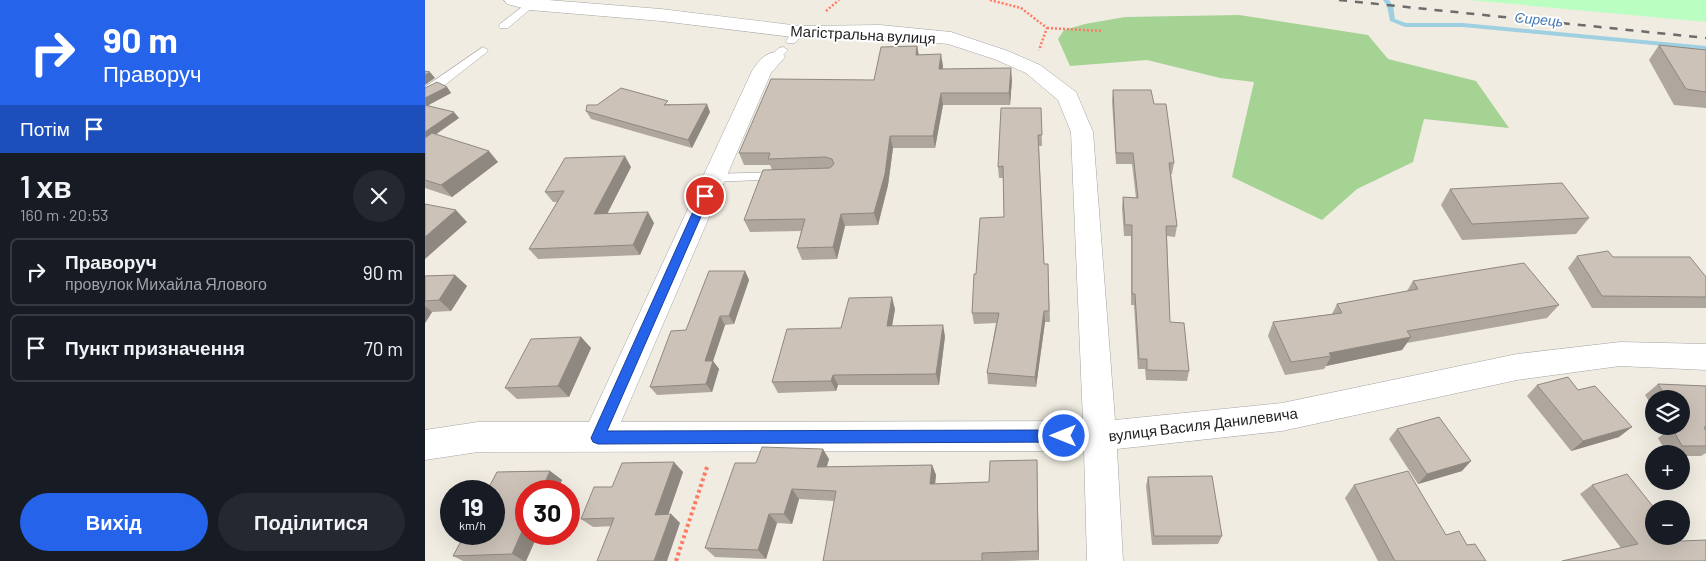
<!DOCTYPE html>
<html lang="uk">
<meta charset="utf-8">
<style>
body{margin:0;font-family:Barlow,sans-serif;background:#242831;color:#f1f3f6;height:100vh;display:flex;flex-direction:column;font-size:19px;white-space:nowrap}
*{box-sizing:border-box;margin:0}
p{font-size:16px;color:#9ea1a6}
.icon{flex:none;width:28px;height:28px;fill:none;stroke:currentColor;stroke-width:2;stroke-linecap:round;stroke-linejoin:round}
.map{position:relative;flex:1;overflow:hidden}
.panel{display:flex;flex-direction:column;background:#171b24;width:425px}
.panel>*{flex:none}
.hud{background:#2563eb;color:#fff;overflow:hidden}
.controls{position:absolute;left:1220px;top:390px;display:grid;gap:10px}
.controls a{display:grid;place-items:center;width:45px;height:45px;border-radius:50%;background:#171b24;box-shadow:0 5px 20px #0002;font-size:25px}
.speed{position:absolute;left:15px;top:480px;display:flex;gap:10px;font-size:25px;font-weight:700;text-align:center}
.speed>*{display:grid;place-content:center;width:65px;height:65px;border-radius:50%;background:#171b24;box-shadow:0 5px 20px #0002;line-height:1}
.speed small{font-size:12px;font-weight:400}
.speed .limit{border:8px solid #d22;background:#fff;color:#111}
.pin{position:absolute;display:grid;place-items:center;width:42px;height:42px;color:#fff;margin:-21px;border:2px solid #fff;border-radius:50%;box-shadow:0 1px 5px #0007}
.me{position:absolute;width:55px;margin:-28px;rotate:270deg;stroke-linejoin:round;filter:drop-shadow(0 0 4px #0008)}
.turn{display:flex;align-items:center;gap:18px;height:105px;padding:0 20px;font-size:22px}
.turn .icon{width:65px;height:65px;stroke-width:2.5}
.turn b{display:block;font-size:35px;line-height:42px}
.then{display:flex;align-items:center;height:48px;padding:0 20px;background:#0003;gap:10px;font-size:19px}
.round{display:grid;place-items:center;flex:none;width:52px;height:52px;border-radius:26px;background:#242831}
.head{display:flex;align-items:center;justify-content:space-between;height:85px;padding:0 20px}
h1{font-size:30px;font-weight:600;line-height:38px}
.primary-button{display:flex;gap:10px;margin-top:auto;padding:10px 20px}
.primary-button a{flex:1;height:58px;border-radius:30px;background:#2563eb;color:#fff;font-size:20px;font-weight:600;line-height:58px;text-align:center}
.primary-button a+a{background:#242831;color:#f1f3f6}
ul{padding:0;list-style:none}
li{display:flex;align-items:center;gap:15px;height:68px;margin:0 10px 8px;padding:0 10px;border:2px solid #363941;border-radius:8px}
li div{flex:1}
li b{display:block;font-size:19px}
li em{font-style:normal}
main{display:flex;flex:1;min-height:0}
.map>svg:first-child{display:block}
.forest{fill:#a4d393}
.park{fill:#bbfec2}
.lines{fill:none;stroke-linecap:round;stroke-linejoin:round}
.stream{fill:#9ed0e2;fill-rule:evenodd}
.service-casing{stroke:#a5a5a5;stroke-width:1}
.minor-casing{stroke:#a5a5a5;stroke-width:1}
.path-far1{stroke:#ff7964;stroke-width:2.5;stroke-dasharray:2 2;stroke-linecap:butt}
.path{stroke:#ff7964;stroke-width:4;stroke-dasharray:3 3;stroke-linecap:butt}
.service{fill:#fff;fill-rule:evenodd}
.minor{fill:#fff;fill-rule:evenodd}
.rail{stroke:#6c6c6c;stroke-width:2.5;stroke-dasharray:8 8;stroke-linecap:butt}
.wall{fill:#afa79e}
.shaded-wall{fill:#8f8881}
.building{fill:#ccc2b8;stroke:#8f8881}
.route{fill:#2563eb;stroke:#184099}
.labels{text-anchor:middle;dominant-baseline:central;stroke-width:4;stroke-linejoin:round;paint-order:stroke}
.far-water-label{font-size:14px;font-style:italic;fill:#4178b6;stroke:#fff}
.street-label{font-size:15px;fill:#1e1e1e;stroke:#fff}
</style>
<main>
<section class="panel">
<div class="hud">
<div class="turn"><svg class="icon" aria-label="right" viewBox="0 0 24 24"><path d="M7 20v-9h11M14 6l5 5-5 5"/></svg><div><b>90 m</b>Праворуч</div></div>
<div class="then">Потім<svg class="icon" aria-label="arrive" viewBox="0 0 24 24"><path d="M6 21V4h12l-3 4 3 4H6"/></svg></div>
</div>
<div class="head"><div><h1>1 хв</h1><p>160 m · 20:53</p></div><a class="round"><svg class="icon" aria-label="close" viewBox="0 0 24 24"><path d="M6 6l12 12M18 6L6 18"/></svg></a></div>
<ul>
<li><svg class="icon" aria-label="right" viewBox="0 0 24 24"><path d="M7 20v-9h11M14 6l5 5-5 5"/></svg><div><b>Праворуч</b><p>провулок Михайла Ялового</p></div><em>90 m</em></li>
<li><svg class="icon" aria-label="arrive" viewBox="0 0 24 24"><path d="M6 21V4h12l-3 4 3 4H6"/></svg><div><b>Пункт призначення</b></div><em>70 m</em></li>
</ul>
<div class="primary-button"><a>Вихід</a><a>Поділитися</a></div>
</section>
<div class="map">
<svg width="1281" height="561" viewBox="0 0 1281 561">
<rect width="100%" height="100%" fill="#f0ece2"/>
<path class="forest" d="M814,15L943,35L963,59L1051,81L1084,128L999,119L988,162L932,189L897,220L807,177L829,82L795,78L722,60L645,66L633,39L639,30L660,24L700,17Z"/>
<path class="park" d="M1043,0H1281V22Z"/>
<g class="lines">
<path class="stream" d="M958,0H964L968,6L970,19L981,23H1038L1281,46V50L1038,27H980L965,21L962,6Z"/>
<g class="service-casing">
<path id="service" d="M105,1L109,2V6L83,28H75L74,26L75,24Z
M375,29L380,32L370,43H362L361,41C364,36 369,30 375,29Z
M58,47L63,50L62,52L21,84L0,95V87Z
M358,47L363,50L354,59H346L344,57L354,48Z
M355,172L360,173L362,176L360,179L287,182L282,181L280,178L282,175L287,174Z"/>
</g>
<g class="minor-casing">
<path id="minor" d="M79,0H123L236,9L375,26L455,25L526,32L583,51L615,65L651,92L668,132L690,420L857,403L1092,354L1195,342L1281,344V370L1195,366L1092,380L857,431L692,449L698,561H662L659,451L53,452L0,460V430L53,422H164L327,71C334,60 343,49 357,53L360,57L346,73L196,422L658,421L646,132L633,100L601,73L569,59L523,44L455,37L375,38L236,21L105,10L82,4Z"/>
</g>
<path class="path-far1" d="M565,0L596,8L622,28L614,50
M401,11L414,0
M622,28L677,31"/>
<path class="path" d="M251,561L282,467"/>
<use href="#service" class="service"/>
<use href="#minor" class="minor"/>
<path class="rail" d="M914,0L1281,38"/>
</g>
<path class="wall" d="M1234,45L1281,50V108L1249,105L1224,60Z
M492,46L494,55L518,66V69L587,80L585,105H518L510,148H468L463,185L453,225L420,226L412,259L377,260L372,248L376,231L325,232L319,220L347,170L345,165H319L314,153L449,80Z
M22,87L26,93L3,105L34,118L10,134L73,162L27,197L0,188V88Z
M688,90L729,104L749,163L747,174H746L752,226L750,237L742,236L745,322L764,371L762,381L721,380L720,369H713L709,305H706V236H699L697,208L698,197L711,198L707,164H691L687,101Z
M245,104L285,112L267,148L166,119L161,111Z
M616,108L617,146H614L619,264H623L625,322H620L611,387L563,384L562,373L571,323L549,324L547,313L551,274L579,217L578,178H574L573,167Z
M206,167L182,214L229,223L215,255L113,259L104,249L132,202H128L120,192Z
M1025,189L1164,218L1151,234L1037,240L1016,205Z
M1152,256L1188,257L1281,277V308H1167L1143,268Z
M320,271L324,280L309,324L300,325L288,361L294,369L287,392L232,395L225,387L261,330Z
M30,275L42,286L26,311L7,312L0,323V276Z
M988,281L1134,305L1122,318L982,343L977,350L901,366L899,369L860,375L843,336L848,322L907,314L912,304L982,291Z
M470,309L467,326L520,336L514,385H413L411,391L353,393L347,382L416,328Z
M156,337L166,348L144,397L92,399L80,388Z
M1233,384L1281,386V453L1276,456H1256V454H1242L1233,438L1242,431L1239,426H1256V399H1229V409L1220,395Z
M1112,385L1153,390L1194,437L1146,451L1102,396Z
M972,429L1037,471L993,484L964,439Z
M404,459L401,467L507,465L511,475L510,484L564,482L612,460L614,560L584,561H398L409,501L374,499L367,524L352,523L341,559L290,557L280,548L331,463Z
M125,471L137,480L132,491H101V534H113L101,561H38L28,556L40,534H69V491H62L72,472Z
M258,472L243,515L246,514L255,523L168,527L156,519L187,487Z
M723,477L797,536L793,544L727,545L721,486Z
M929,485L1021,535L1042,545L1061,561H953L920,498Z
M1167,485L1256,541L1196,548L1155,494Z"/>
<path class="shaded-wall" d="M492,46L494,58L491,55Z
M516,54L518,66L516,80L514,69Z
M586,68L587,80L585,105L584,93Z
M5,72L10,78L0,85V75Z
M22,87L26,93L0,107V98Z
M516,93L518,105L510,148L508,136Z
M282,104L285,112L267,148L263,140Z
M29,112L34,118L3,140L0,136V132Z
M465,136L468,148L463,185L453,225L449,213Z
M64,151L73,162L27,197L16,185Z
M200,156L206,167L177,224L169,214Z
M31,210L42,222L0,259V237Z
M223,212L229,223L215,255L208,245Z
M416,214L420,226L412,259L408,247Z
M320,271L324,280L309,324L304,316Z
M30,275L42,286L26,311L14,300Z
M467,297L470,309L465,337L462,326Z
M0,306L7,312L0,323Z
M619,311L620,322L611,387L610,377Z
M295,316L300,325L288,361L294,369L287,392L281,384L280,361Z
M518,325L520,336L514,385L511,374Z
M156,337L166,348L144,397L133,386Z
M986,337L977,350L901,366L906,356L904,353Z
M408,375L413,385L411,391L406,381Z
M1207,427L1194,437L1146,451L1158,441Z
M398,449L404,459L399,477L392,467Z
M612,460V470L614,560L613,551Z
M1046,461L1037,471L993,484L1002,474Z
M249,462L258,472L240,524L230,515Z
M507,465L511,475L509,494L505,484Z
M125,471L137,480L132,491H116Z
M367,489L374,499L367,524L359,514Z
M246,514L255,523L242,561H229Z
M344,514L352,523L341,559L333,550Z
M101,522V534H113L101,561H99L87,554Z"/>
<path class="building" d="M1234,45L1281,50V92L1261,89Z
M492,46L491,55L516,54L514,69L586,68L584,93H516L508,136H465L460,174L449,213L416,214L408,247L372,248L380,219L319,220L338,170L405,168L409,164L407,159L400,157L343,159L345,153H314L346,79L449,80L456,47Z
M0,71L5,72L0,75Z
M12,82L22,87L0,98V88Z
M196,88L243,101L239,105L282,104L263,140L161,111L162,105H172Z
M688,90H726L729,104H741L749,163H744L752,226H741L745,322L759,323L764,371L722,370V359H714L710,294H707V225H700L698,197L713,198L708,153H691Z
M0,105L29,112L0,132Z
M576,108H616L617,135H613L619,264H623L624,311H619L610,377L562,373L574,313H547L549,274H551L555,218L579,217L578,166L573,167Z
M7,133L64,151L16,185L0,180V138Z
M200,156L169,214L223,212L208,245L104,249L139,191L120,192L140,158Z
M1137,183L1164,218L1047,224L1025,189Z
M0,204L31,210L0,237Z
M1183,251L1188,257H1265L1281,277V297L1177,296L1152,256Z
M1099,263L1134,305L982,331L986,337L904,353L906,356L866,362L848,322L917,313L912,304L993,289L988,281Z
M284,271H320L304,316H295L280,361H288L281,384L225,387L246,331L261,330Z
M30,275L14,300L0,301V276Z
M467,297L462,326L518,325L511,374L408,375L406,381L347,382L362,329L416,328L424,298Z
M156,337L133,386L80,388L106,339Z
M1143,377L1153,390L1170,386L1207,427L1158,441L1112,385Z
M1233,384L1281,386V427H1279L1281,431V446H1257L1247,428L1248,426H1256V399H1242Z
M1014,417L1046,461L1002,474L972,429Z
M337,447L398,449L392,467L507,465L505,484L564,482L565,461L612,460L613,551L557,553V561H398L411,491L367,489L359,514H344L333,550L280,548L310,463H331Z
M249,462L230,515L246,514L229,561H172L189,518L156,519L169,487H187L197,463Z
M125,471L116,491H101V522L87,554L28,556L40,534H69V491H62L72,472Z
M983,471L1021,535L1034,531L1042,545L1050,544L1061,561H970L929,485Z
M1202,474L1230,509H1229V536H1252L1256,541L1281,540V561H1137L1213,544L1167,485Z
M787,476L797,536H729L723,477Z"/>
<path class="route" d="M280,192L285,196L182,431L639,430L644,432L646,436L644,440L639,442L173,444L168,442L166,438L275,196Z"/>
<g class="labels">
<g class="far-water-label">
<text transform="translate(1114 19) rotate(5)">Сирець</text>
</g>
<g class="street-label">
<text transform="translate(438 34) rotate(3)">Магістральна вулиця</text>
<text transform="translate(778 424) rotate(-7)">вулиця Василя Данилевича</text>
</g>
</g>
</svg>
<div class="controls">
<a><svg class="icon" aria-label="layers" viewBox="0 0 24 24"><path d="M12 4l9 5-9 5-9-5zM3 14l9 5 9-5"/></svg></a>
<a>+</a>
<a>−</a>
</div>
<div class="speed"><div>19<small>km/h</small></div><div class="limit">30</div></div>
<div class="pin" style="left:280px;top:196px;background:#d93025"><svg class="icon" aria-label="arrive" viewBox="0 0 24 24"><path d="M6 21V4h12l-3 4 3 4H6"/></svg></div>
<svg class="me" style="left:639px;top:436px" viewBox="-20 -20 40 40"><circle r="17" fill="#2563eb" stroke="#fff" stroke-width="3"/><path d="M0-11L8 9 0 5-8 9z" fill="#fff"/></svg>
</div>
</main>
